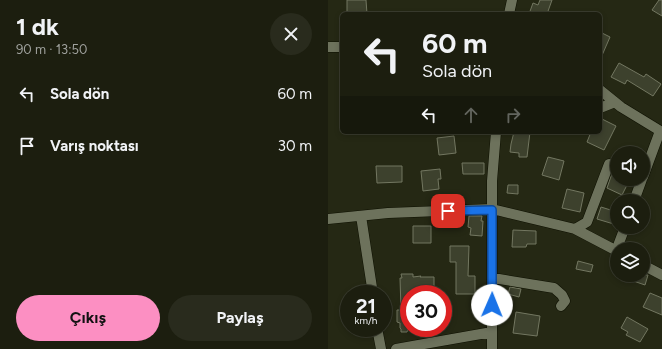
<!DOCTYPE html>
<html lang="tr">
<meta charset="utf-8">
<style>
body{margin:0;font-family:Figtree,sans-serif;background:#292b1d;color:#f1f3f6;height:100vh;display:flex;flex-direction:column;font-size:15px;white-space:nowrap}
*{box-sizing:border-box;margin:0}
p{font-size:13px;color:#a0a29e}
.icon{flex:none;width:22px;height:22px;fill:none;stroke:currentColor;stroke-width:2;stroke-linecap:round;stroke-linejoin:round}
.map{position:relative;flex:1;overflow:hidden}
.sheet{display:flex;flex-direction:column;background:#1c1e0f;width:328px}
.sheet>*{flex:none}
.banner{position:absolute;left:12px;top:12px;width:262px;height:122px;border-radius:6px;box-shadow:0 2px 6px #0003,0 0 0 1px #3a3c2f;background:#1c1e0f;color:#f1f3f6;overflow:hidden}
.fabs{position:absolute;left:282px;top:146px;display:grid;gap:8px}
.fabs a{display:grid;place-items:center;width:40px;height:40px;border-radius:50%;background:#1c1e0f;box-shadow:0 2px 6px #0003,0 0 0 1px #3a3c2f;font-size:20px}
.speed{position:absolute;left:12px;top:285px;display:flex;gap:8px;font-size:20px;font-weight:700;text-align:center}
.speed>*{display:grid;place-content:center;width:52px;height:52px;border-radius:50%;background:#1c1e0f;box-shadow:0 2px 6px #0003,0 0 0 1px #3a3c2f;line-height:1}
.speed small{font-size:10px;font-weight:400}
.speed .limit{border:6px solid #d22;background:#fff;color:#111}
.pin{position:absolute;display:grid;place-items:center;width:34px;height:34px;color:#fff;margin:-17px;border-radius:8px;box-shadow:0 2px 6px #0006}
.me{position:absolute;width:44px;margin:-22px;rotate:1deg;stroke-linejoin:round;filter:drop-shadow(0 0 3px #0008)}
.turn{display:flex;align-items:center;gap:14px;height:84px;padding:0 16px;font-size:18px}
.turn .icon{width:52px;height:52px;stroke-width:2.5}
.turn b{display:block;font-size:28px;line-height:34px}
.lanes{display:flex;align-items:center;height:38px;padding:0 16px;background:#0003;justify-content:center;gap:20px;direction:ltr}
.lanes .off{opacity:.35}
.round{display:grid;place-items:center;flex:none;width:42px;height:42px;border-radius:21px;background:#292b1d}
.summary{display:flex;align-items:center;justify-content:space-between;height:68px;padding:0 16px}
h1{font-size:24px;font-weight:700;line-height:30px}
.primary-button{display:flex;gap:8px;margin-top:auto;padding:8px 16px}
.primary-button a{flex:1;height:46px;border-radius:24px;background:#fc8fc2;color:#111;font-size:16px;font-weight:700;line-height:46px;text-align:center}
.primary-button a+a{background:#292b1d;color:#f1f3f6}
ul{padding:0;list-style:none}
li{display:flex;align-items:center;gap:12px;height:52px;padding:0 16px}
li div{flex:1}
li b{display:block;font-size:15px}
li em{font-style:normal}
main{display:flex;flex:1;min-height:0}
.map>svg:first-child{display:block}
.building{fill:#3d412d;stroke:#737761}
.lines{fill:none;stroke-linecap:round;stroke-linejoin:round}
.minor-casing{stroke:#0e1001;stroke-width:11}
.minor{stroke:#6d725c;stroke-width:10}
.route-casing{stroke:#114b97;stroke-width:10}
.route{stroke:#1a73e8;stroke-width:7}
</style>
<main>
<section class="sheet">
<div class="summary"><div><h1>1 dk</h1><p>90 m · 13:50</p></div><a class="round"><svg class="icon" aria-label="close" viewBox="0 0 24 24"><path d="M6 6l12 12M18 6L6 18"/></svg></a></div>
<ul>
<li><svg class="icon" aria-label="left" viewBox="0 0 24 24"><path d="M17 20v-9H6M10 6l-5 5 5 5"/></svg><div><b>Sola dön</b></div><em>60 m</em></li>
<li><svg class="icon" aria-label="arrive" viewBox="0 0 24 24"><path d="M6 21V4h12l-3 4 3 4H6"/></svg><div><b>Varış noktası</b></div><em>30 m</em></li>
</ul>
<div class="primary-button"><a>Çıkış</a><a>Paylaş</a></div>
</section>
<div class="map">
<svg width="334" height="349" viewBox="0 0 334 349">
<rect width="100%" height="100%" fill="#252814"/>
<path class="building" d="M19,0H38L39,14H19Z
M212,0H224L219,14H201L205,3L210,5Z
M331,0H334V16L324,10Z
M272,32L282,37L272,60Z
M291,63L316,77L318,74L333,84L325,96L299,80L297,84L283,77Z
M272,118L288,126L276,150L259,142L263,132H272Z
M186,132H202L199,157H191V153L182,152L183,144Z
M126,136L128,153L111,155L109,138Z
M220,157L236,161L231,180L214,175Z
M289,159V179H302L294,195L279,188Z
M134,163H156V174H135Z
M48,166H74V182L49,183Z
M112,169L113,179H110L111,189L95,191L93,171Z
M180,185H190V194L179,193Z
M239,189L256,193L252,212L234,208Z
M273,207L289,212V225L269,219Z
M141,216H154L153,221H155L154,236L142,235L143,228L140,227Z
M85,226H103V243H85Z
M185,230L208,231V244H199L198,247H184Z
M122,246H141L140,276H147V294H128V262H122Z
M250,261L265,265L263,272L248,269Z
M73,274H85V277L93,276L92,277H106V287H104V294H81V329H80L79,332H73V329L72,328V323L69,322V310H73L72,278H74Z
M292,275H320L317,285L291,276Z
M182,287L193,289L191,297L180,294Z
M322,293L334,298V315L315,307Z
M188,312L212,316L209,336L185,333Z
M299,317L320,329L312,342L298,335L300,332L293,328Z"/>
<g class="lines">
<g class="minor-casing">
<path id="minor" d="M181,14L184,0
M0,47H14
M272,90L293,107L334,132
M272,108L287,102
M315,177L332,131
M306,201L314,179
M33,216L45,294
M0,219L60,213L164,209L247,229L259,222L281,164
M247,229L289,251
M288,251L297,227
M315,265L334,275
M165,278L226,288L234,295L237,301L233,306
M49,328L53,349
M68,349L164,332
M164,349V181L168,132"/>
</g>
<use href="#minor" class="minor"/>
</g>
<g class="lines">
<g class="route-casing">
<path id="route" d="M120,211L164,210V305"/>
</g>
<use href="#route" class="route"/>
</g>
</svg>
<div class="fabs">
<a><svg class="icon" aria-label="sound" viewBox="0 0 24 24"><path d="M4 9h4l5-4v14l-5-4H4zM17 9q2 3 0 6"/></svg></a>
<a><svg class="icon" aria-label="search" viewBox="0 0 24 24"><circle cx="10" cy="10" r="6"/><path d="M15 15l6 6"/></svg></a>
<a><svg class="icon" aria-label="layers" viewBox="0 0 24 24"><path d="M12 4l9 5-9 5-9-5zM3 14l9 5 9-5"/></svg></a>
</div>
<div class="speed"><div>21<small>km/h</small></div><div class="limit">30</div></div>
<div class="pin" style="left:120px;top:211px;background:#d93025"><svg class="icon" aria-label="arrive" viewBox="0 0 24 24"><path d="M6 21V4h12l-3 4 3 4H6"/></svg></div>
<svg class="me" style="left:164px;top:305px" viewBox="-20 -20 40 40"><circle r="19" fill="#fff"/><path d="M0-13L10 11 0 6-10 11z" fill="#1a73e8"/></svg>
<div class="banner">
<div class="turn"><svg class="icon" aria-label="left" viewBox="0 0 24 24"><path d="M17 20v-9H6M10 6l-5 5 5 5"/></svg><div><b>60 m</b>Sola dön</div></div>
<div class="lanes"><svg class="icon" aria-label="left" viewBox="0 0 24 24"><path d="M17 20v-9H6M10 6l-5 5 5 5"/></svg><svg class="icon off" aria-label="ahead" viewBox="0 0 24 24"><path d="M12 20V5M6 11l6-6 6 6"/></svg><svg class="icon off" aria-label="right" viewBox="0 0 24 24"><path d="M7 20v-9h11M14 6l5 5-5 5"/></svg></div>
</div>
</div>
</main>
